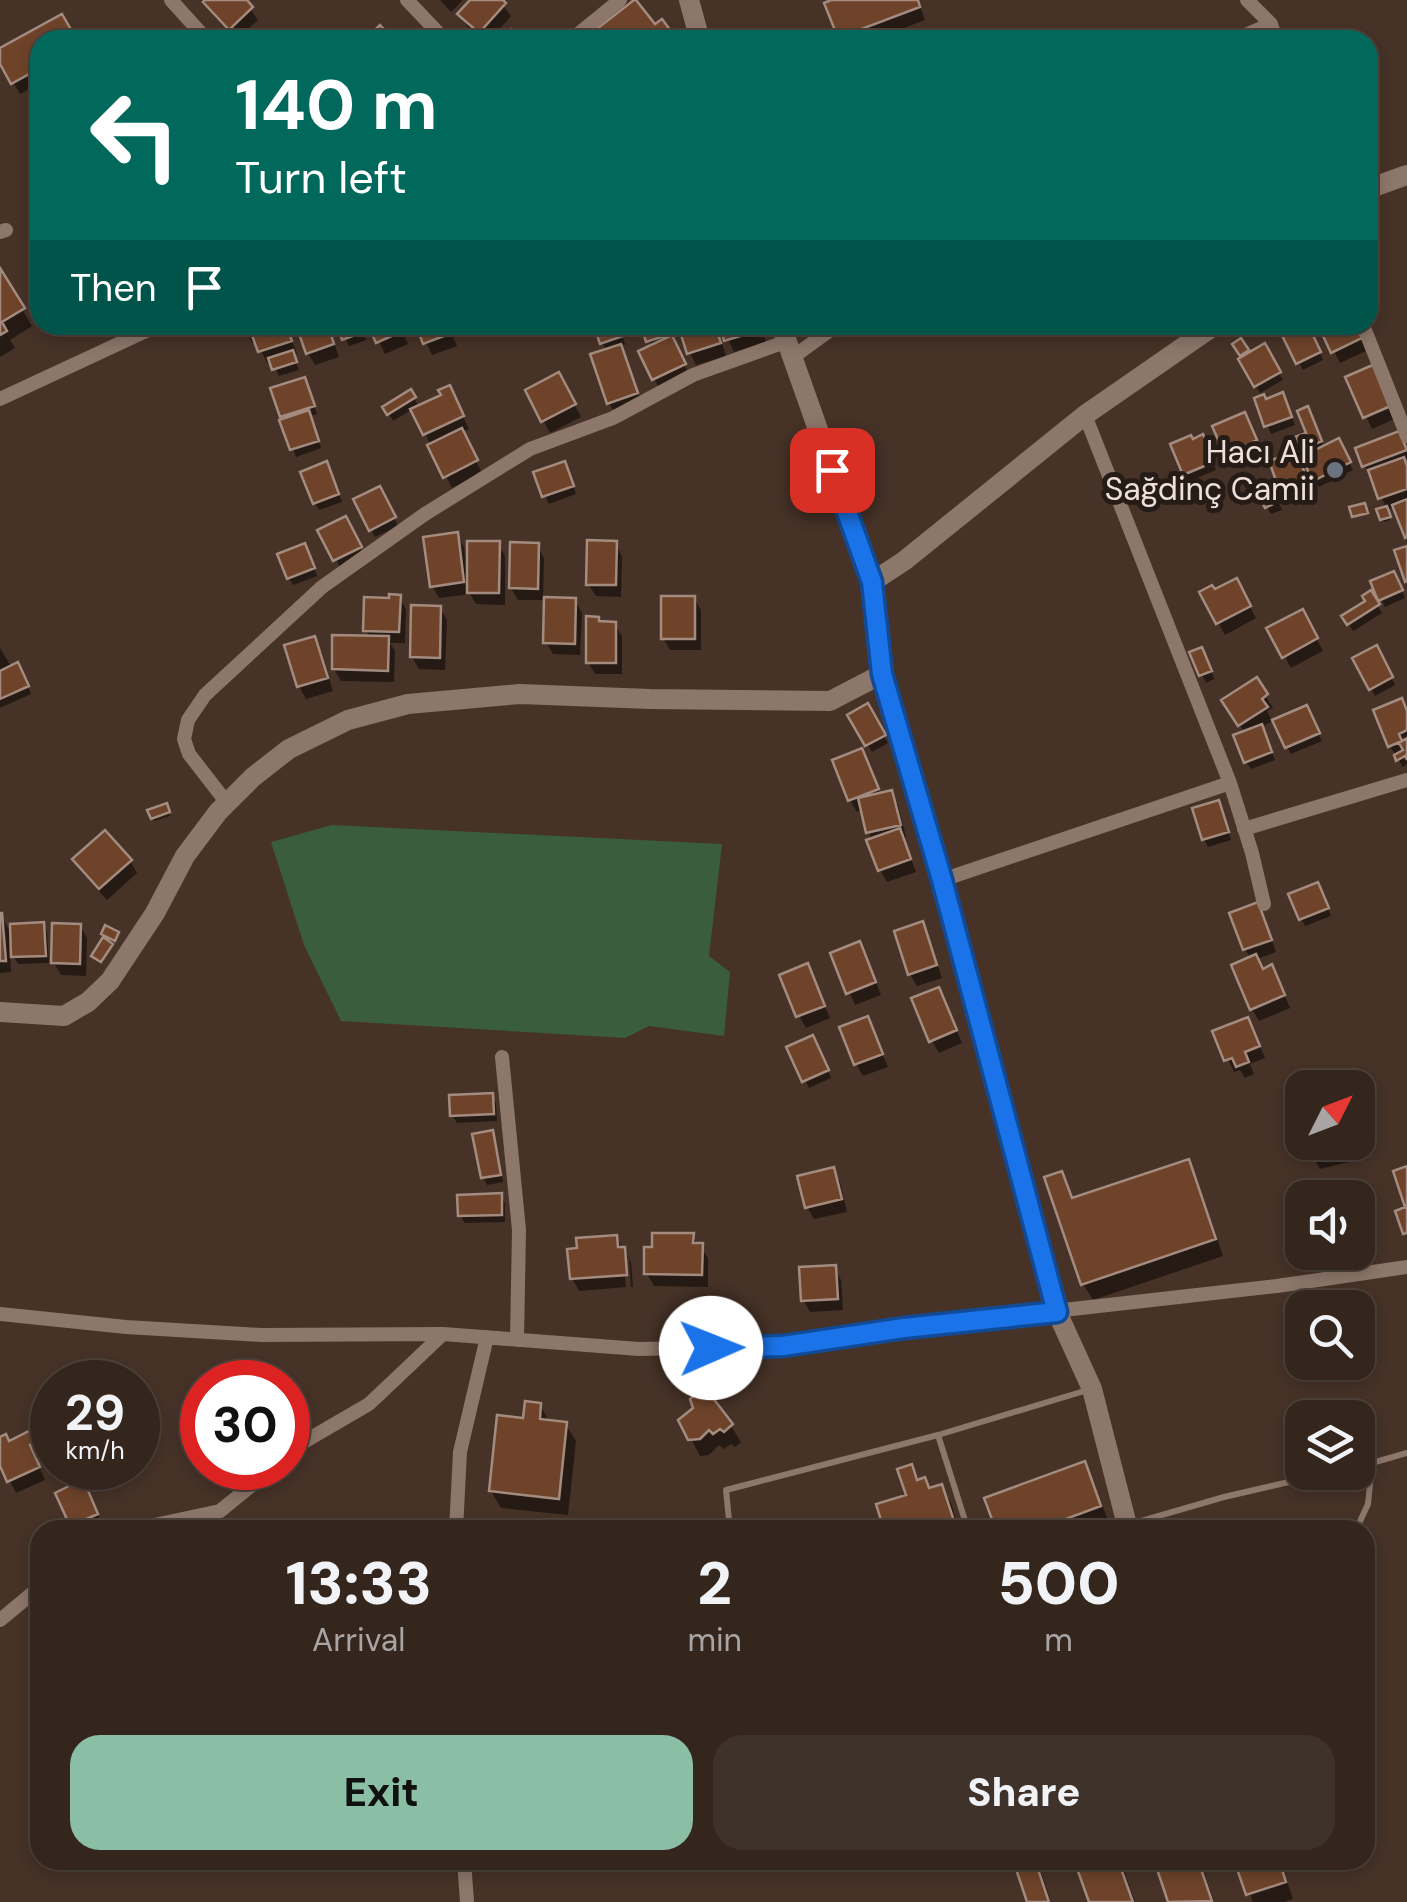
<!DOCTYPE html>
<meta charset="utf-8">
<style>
body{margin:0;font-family:"DM Sans",sans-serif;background:#3f322a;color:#f1f3f6;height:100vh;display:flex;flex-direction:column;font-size:38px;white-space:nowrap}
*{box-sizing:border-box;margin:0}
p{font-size:32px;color:#a9a5a4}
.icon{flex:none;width:55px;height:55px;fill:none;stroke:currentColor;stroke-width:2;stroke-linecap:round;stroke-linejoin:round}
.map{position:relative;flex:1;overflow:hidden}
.sheet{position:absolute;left:30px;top:1520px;width:1345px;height:350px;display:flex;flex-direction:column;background:#34261d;border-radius:30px;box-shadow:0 5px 15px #0003,0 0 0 2px #4e433b}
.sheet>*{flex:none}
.hud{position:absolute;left:30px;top:30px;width:1348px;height:305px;border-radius:30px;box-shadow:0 5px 15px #0003,0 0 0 2px #4e433b;background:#00695c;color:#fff;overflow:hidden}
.needle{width:65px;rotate:48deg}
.buttons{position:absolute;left:1285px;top:1070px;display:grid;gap:20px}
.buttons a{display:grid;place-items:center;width:90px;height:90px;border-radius:20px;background:#34261d;box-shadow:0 5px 15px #0003,0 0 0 2px #4e433b;font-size:50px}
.speed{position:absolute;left:30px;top:1360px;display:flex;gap:20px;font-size:50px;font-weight:700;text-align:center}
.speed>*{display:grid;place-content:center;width:130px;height:130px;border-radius:50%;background:#34261d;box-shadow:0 5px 15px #0003,0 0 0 2px #4e433b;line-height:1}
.speed small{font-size:25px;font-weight:400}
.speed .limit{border:15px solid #d22;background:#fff;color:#111}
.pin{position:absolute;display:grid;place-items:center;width:85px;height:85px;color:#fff;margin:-42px;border-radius:20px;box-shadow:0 5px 15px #0006}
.me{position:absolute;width:110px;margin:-55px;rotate:89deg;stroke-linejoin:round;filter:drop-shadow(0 0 8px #0008)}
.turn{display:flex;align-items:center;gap:35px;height:210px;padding:0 40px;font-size:45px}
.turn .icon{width:130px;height:130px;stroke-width:2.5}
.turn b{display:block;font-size:70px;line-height:85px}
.then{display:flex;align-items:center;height:95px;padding:0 40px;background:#0003;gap:20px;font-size:38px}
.eta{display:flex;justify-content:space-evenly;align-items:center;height:170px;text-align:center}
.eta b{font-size:60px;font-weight:800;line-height:70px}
.cta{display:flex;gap:20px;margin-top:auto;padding:20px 40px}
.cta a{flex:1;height:115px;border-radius:30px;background:#8abfa5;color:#111;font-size:40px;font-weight:800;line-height:115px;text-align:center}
.cta a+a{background:#3f322a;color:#f1f3f6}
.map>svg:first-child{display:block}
.green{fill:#395d3d}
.shadow{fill:#0007}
.building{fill:#6f432a;stroke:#a38b7f;stroke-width:2.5}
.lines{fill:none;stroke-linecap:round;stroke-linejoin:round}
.lane{stroke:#8d766a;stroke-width:6}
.street{stroke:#8d766a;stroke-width:14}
.secondary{stroke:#8d766a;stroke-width:20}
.route-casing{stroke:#114b97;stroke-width:25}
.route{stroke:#1a73e8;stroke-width:18}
.worship-dot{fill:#6b7280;stroke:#251c17;stroke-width:4}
.labels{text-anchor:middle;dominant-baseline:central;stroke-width:10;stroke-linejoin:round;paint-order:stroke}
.poi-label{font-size:32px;fill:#ede0d9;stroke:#251c17;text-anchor:end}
</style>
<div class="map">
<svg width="1407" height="1902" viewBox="0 0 1407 1902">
<rect width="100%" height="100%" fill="#463227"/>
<path class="green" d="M332,825L722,844L709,956L730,972L724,1036L649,1026L625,1038L341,1021L304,945L271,842Z"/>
<path class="shadow" d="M209,0H244L258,20L236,40L213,15L206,3Z
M440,0H463L451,12Z
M473,0H499L511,16L490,40H482L467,26L460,14Z
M830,0H918L925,20L872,40H841L827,4L832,2Z
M61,17L74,40H40V83L20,94L0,59V51Z
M669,32L674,40H589Z
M0,273L32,326L10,340L15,348L0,357Z
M243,325H286L297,354L293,355L299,370L279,376L272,361L267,363L257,342L252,343Z
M298,325H328L339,357L315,365L308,353Z
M339,325H361L366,340L349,346Z
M371,325H400L408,344L385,354Z
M418,325H448L457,346L432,355Z
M579,325H588L590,331L582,333Z
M643,325H671L676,341L673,342L690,377L661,391L654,379L652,347Z
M681,325H716L726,356L696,365L690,353Z
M722,325H761L766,342L734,352Z
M1287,325H1306L1323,360L1303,370L1281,328Z
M1321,325H1354L1366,351L1340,363Z
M622,335L625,344L619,346L626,359L643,406L616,415L609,403L607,351L602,343Z
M1241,342L1249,355L1264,347L1283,380L1260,393L1241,360L1244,358L1236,345Z
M1374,367L1397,418L1372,429L1348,378Z
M558,375L581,417L550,433L528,391Z
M308,387L317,414L309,416L321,448L296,457L282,416Z
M410,392L420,408L455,400L469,429L461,432L482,473L452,488L413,409L393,421L385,407Z
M1257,399L1286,403L1295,425L1271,434Z
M1311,417L1324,448L1338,442L1353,470L1319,487L1304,458L1307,457L1298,439L1309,434Z
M1248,422L1259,448L1231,461L1227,453Z
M1403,441L1407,453V459L1403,460L1407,468V535L1395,507L1387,510L1390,520L1384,522L1382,519L1386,508L1371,472L1369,473L1365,466Z
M1206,445L1216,470L1190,481L1185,474Z
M1300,462L1311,493L1288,502L1283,494Z
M568,471L576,494L549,504L536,474Z
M330,472L342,502L319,510L315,503Z
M379,489L398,526L375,537L356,500Z
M1275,494L1282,510L1271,514L1267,507Z
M345,519L364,555L340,567L321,531Z
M456,535L464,547L466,566L498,544L505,556V605L476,604L470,594L439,598L432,586Z
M615,544L622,556L621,597L596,596L588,584Z
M537,545L544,558L543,600H575L582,613L580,655L553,654L546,642L547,600H518L511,588Z
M309,553L317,576L293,585L289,578Z
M1236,581L1256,618L1225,635L1202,593H1214Z
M1397,581L1405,598L1385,607L1381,599Z
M1370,594L1382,613L1353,631L1344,617L1368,602Z
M399,597L406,609L405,643H390L395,651L394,682L341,681L334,669L370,638L366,630Z
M694,598L701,610V650H670L663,638Z
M440,608L447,620L445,670L419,669L412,657Z
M1302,612L1323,651L1291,668L1270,629Z
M598,619L601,624H614L622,636V674H595L588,662Z
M314,639L321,651L333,691L306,699L299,686L288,647Z
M0,648L12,668L22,673L31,694L0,708Z
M1376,648L1395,685L1375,696L1355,659Z
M1192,654L1206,657L1214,679L1206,683Z
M1256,681L1273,708L1267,711L1272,721L1261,728L1275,760L1251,769L1246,762L1245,733L1224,701Z
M867,706L888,743L872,752L851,716Z
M1407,714V764L1403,767L1390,746Z
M1310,715L1322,741L1291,754L1287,747Z
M868,763L881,795L891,793L898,805L906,837L903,838L916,872L887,882L880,870L863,809L857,812L850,800Z
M166,806L170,816L154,821L150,812Z
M1222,810L1231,840L1208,847L1204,839Z
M75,860L130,861L137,873L107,900L82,872Z
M1322,893L1331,916L1305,926L1301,919Z
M0,915L13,936L43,925L47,932L49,963L18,964L10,950L11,972L0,973Z
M1264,917L1276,952L1257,959L1263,971L1278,980L1290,1008L1259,1021L1252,1009L1251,959L1245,949Z
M921,924L928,936L942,978L917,986L910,974Z
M80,926L87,938L86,976L61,975L54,963Z
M833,955L866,956L881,995L855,1005Z
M807,966L830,1018L806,1028L799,1016Z
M945,1002L962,1043L939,1053L932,1041Z
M867,1019L888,1067L863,1076L856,1064Z
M1254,1032L1265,1058L1250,1064L1254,1074L1245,1078L1240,1070L1234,1072L1216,1033Z
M816,1045L831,1078L809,1088L789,1048Z
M492,1096L496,1103L497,1121L457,1123L452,1115Z
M491,1133L496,1141L503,1182L487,1185L483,1177Z
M1309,1142H1348L1353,1161L1320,1169L1313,1157Z
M1188,1162L1197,1179L1223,1256L1093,1300L1083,1284L1061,1174L1074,1200Z
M833,1170L840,1182L847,1212L814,1219L807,1207Z
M500,1196L505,1203V1222L465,1223L460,1216Z
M692,1236L708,1258V1287L654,1286L647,1274Z
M616,1237L631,1262L633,1287H631L629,1259L623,1254L626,1287L579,1291L572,1278Z
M834,1268L841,1280L843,1310L810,1312L803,1300Z
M540,1405L550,1423L566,1425L576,1441L568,1515L501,1508L491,1491L526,1420Z
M681,1420L731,1426L741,1442L735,1447L731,1444L724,1449L719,1445L709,1455L700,1456Z
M30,1433L42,1455L35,1458L45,1480L16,1493L0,1461V1439L8,1443Z
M1084,1464L1093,1481L1109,1523L1091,1530H998Z
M911,1467L919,1482L930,1490L941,1487L951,1503L959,1530H887L909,1496Z
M87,1490L103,1526L95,1530H75L58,1494Z
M1015,1860H1037L1051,1902H1029Z
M1077,1860H1120L1135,1902H1092Z
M1157,1860H1200L1214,1902H1171Z
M1237,1860H1280L1293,1899L1284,1902H1253Z"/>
<path class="building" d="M205,0H247L253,7L229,30L203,2Z
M470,0H503L506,3L479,33L457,14Z
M634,0H636L655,24L662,19L671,31L660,40H587L585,38Z
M831,0H918L920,7L838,38L824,3Z
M62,14L77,40H40V68L11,84L0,64V48Z
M380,25L394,40H364Z
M511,29L519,40H496Z
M935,30L942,40H920Z
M0,268L25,308L2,322L7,331L0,335Z
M240,325H286L292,341L258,352L250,330L243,332Z
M296,325H328L334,344L306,354Z
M337,325H361L364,332L342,340Z
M368,325H401L403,331L376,343Z
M416,325H449L452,333L423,344Z
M619,325L623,336L600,344L596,332Z
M641,325H672L674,333L646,342Z
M678,325H715L721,343L687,354Z
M720,325H760L761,330L724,341Z
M1282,325H1308L1321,352L1296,364L1278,327Z
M1318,325H1355L1362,338L1331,353Z
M672,335L686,364L652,380L638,351Z
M1241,338L1249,350L1240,356L1232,344Z
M1265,343L1281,372L1254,387L1238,359Z
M621,344L638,393L607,404L590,354Z
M293,350L297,362L272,370L268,358Z
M1375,364L1393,405L1363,418L1345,377Z
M559,372L576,404L541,422L525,390Z
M305,377L315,406L280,417L270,388Z
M450,385L464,416L423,435L410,409L441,395L438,390Z
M411,389L416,397L387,415L382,407Z
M1283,392L1292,417L1264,427L1254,398L1264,394L1266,399Z
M1308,406L1322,441L1300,450L1295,437L1306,433L1297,411Z
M309,410L319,441L290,450L279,420Z
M1245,412L1257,440L1225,455L1212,426Z
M462,428L478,460L443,478L427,445Z
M1399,431L1407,450L1362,467L1355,448Z
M1203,434L1214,462L1183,475L1170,444L1191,435L1193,439Z
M1339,438L1351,462L1313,481L1301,457Z
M1297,451L1309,485L1281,495L1269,461Z
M1404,457L1407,466V489L1378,499L1368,470Z
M327,461L339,494L313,504L300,472Z
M565,461L574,486L542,497L533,472Z
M1272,484L1280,501L1265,508L1257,491Z
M380,486L396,517L369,531L353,499Z
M1407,499V537L1405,538L1392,505Z
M1365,503L1368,513L1352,517L1349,507Z
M1387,506L1391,517L1380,520L1376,509Z
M346,516L362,547L333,561L317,530Z
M458,532L464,582L430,587L423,537Z
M587,540L617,541L616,585H586Z
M467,541H500L499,593H467Z
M510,542L539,543L538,589L509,588Z
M305,543L315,568L287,579L277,554Z
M1407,546V581L1405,582L1394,550Z
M1394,571L1403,590L1378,601L1370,581Z
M1237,578L1251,606L1216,624L1199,592L1212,585L1215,589Z
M1371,590L1380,604L1347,625L1341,616L1365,601L1362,596Z
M389,594L401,595L399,632L363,631L364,597L389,598Z
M661,596H695V639H661Z
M544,597L576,598L575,644L543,643Z
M411,605L441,606L440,658L410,657Z
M1303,609L1318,638L1282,658L1266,628Z
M586,616L599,617V621L616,622V663H586Z
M332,635L389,636L388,671L332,669Z
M315,636L328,678L297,687L284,645Z
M1377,645L1393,677L1369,690L1352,658Z
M1202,647L1212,671L1199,676L1189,652Z
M18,662L29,686L0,699V671Z
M1257,677L1268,694L1262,699L1268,707L1238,726L1221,700Z
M1402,698L1407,711V730L1399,734L1402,741L1388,747L1373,710Z
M868,703L886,735L865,746L847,715Z
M1307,705L1320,733L1285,748L1272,720Z
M1262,724L1272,752L1244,763L1233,735Z
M1407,738V760L1405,756L1396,761L1394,755L1403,750L1399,743Z
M862,748L879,789L848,801L832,760Z
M892,790L901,825L866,833L858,798Z
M1219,800L1229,832L1202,840L1192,808Z
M167,803L170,812L151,819L147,810Z
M900,828L911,859L878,871L866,840Z
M105,830L132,860L99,889L72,859Z
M1318,882L1329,908L1299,920L1288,894Z
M1258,902L1272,940L1243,950L1229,913Z
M0,913H2L6,961H0Z
M923,921L937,965L908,975L894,931Z
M44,922L46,956L11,957L10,924Z
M52,923L81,924L80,964L51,963Z
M105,925L119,932L115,941L101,934Z
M103,937L113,944L101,962L91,956Z
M860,941L876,982L846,994L830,953Z
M1256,954L1263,969L1272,964L1285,995L1250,1010L1231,965Z
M808,963L825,1006L796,1017L779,975Z
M939,987L957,1030L929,1042L911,998Z
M868,1016L883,1054L854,1065L839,1027Z
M1248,1017L1260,1046L1245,1052L1249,1062L1236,1067L1232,1058L1224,1061L1212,1031Z
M813,1035L829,1070L802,1082L786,1047Z
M493,1093L494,1114L450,1116L449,1095Z
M493,1130L501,1175L481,1178L472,1134Z
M1307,1142H1346L1347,1149L1310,1158Z
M1189,1159L1216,1239L1081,1285L1044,1177L1062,1171L1072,1198Z
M1407,1166V1233L1403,1234L1395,1211L1405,1207L1393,1171Z
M834,1167L842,1199L805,1208L797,1176Z
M502,1193V1215L458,1216L457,1195Z
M652,1233H694L693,1243H703L702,1275L644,1274V1247H652Z
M617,1235L618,1247H625L627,1275L570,1279L567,1249L577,1248L576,1238Z
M836,1265L838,1299L801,1301L799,1267Z
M706,1389L733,1424L724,1432L720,1429L713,1434L709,1430L700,1439L688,1440L678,1420L693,1408L690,1399L700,1391Z
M525,1401L541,1403L540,1419L567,1422L559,1499L489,1491L497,1415L523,1418Z
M31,1430L37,1442L30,1445L40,1467L7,1482L0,1466V1437L6,1434L9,1441Z
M1085,1461L1101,1506L1036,1530H996L984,1498Z
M912,1464L917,1480L925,1477L929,1488L942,1484L956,1527L947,1530H884L876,1504L906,1495L897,1469Z
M81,1474L98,1514L70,1526L55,1493L69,1486L67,1481Z
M1013,1860H1035L1049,1902H1027Z
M1074,1860H1118L1133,1902H1089Z
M1154,1860H1198L1212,1901L1168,1902Z
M1234,1860H1279L1286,1882L1246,1895Z"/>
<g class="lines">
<path class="lane" d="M938,1435L968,1530
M1358,1467L1407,1453
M730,1530L726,1490L938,1435L1091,1389
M1110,1530L1224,1497L1332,1472
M1356,1530L1368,1504L1372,1464"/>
<path class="street" d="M171,0L207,40
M407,0L445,40
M1247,0L1271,24L1276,40
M571,40L620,0
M1234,40L1271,24
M0,232L6,230
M1363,325L1407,436
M793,357L837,325
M0,399L159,325
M1085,415L1230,783L1252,853L1264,904
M227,803L189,754L184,739L188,720L205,695L322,587L425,514L530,449L613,418L693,375L785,342
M1244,829L1407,780
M942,880L1230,783
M502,1057L519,1230L517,1340
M0,1314L126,1327L261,1335L443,1334L639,1349L783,1346L904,1328L1277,1286L1407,1267
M288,1456L302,1443L369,1404L443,1334
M131,1530L220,1511L273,1468
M456,1530L460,1452L487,1337
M0,1620L40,1587
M464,1860L467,1902"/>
<path class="secondary" d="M689,0L700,40
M1368,189L1407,175
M781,325L872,582L882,674L942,880L1057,1312L1092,1389L1127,1525
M872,582L904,561L1085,415L1215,325
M0,1012L64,1016L88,1002L110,981L155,913L185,856L218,812L253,777L289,749L348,720L408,704L520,694L650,699L830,701L882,674"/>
</g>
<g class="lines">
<g class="route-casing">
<path id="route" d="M711,1348L783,1346L904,1328L1057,1312L942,880L882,674L872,582L832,470"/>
</g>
<use href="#route" class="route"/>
</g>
<circle class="worship-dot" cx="1335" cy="470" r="10"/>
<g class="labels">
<g class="poi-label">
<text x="1315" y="452">Hacı Ali<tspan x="1315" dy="37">Sağdinç Camii</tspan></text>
</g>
</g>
</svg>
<div class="buttons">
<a><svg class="needle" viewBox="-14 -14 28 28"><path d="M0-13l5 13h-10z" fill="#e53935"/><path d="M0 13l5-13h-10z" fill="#a9a5a4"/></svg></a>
<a><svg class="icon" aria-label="sound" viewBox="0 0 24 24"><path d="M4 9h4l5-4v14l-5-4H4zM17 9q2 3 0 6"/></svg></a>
<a><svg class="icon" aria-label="search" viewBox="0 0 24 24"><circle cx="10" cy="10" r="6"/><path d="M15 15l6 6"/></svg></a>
<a><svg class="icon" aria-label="layers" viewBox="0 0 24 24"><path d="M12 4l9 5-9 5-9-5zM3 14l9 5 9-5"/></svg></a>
</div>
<div class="speed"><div>29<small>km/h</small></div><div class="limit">30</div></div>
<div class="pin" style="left:832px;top:470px;background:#d93025"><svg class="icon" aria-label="arrive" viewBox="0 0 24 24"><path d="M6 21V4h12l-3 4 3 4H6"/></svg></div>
<svg class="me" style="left:711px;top:1348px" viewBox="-20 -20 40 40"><circle r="19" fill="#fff"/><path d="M0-13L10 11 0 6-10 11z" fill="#1a73e8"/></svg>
<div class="hud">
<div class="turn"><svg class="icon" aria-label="left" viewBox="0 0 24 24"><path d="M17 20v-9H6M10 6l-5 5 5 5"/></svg><div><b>140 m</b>Turn left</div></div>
<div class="then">Then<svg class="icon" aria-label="arrive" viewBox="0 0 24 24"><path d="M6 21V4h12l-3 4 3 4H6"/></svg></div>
</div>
<section class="sheet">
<div class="eta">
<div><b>13:33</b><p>Arrival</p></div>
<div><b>2</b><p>min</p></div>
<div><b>500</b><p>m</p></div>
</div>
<div class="cta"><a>Exit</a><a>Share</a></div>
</section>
</div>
